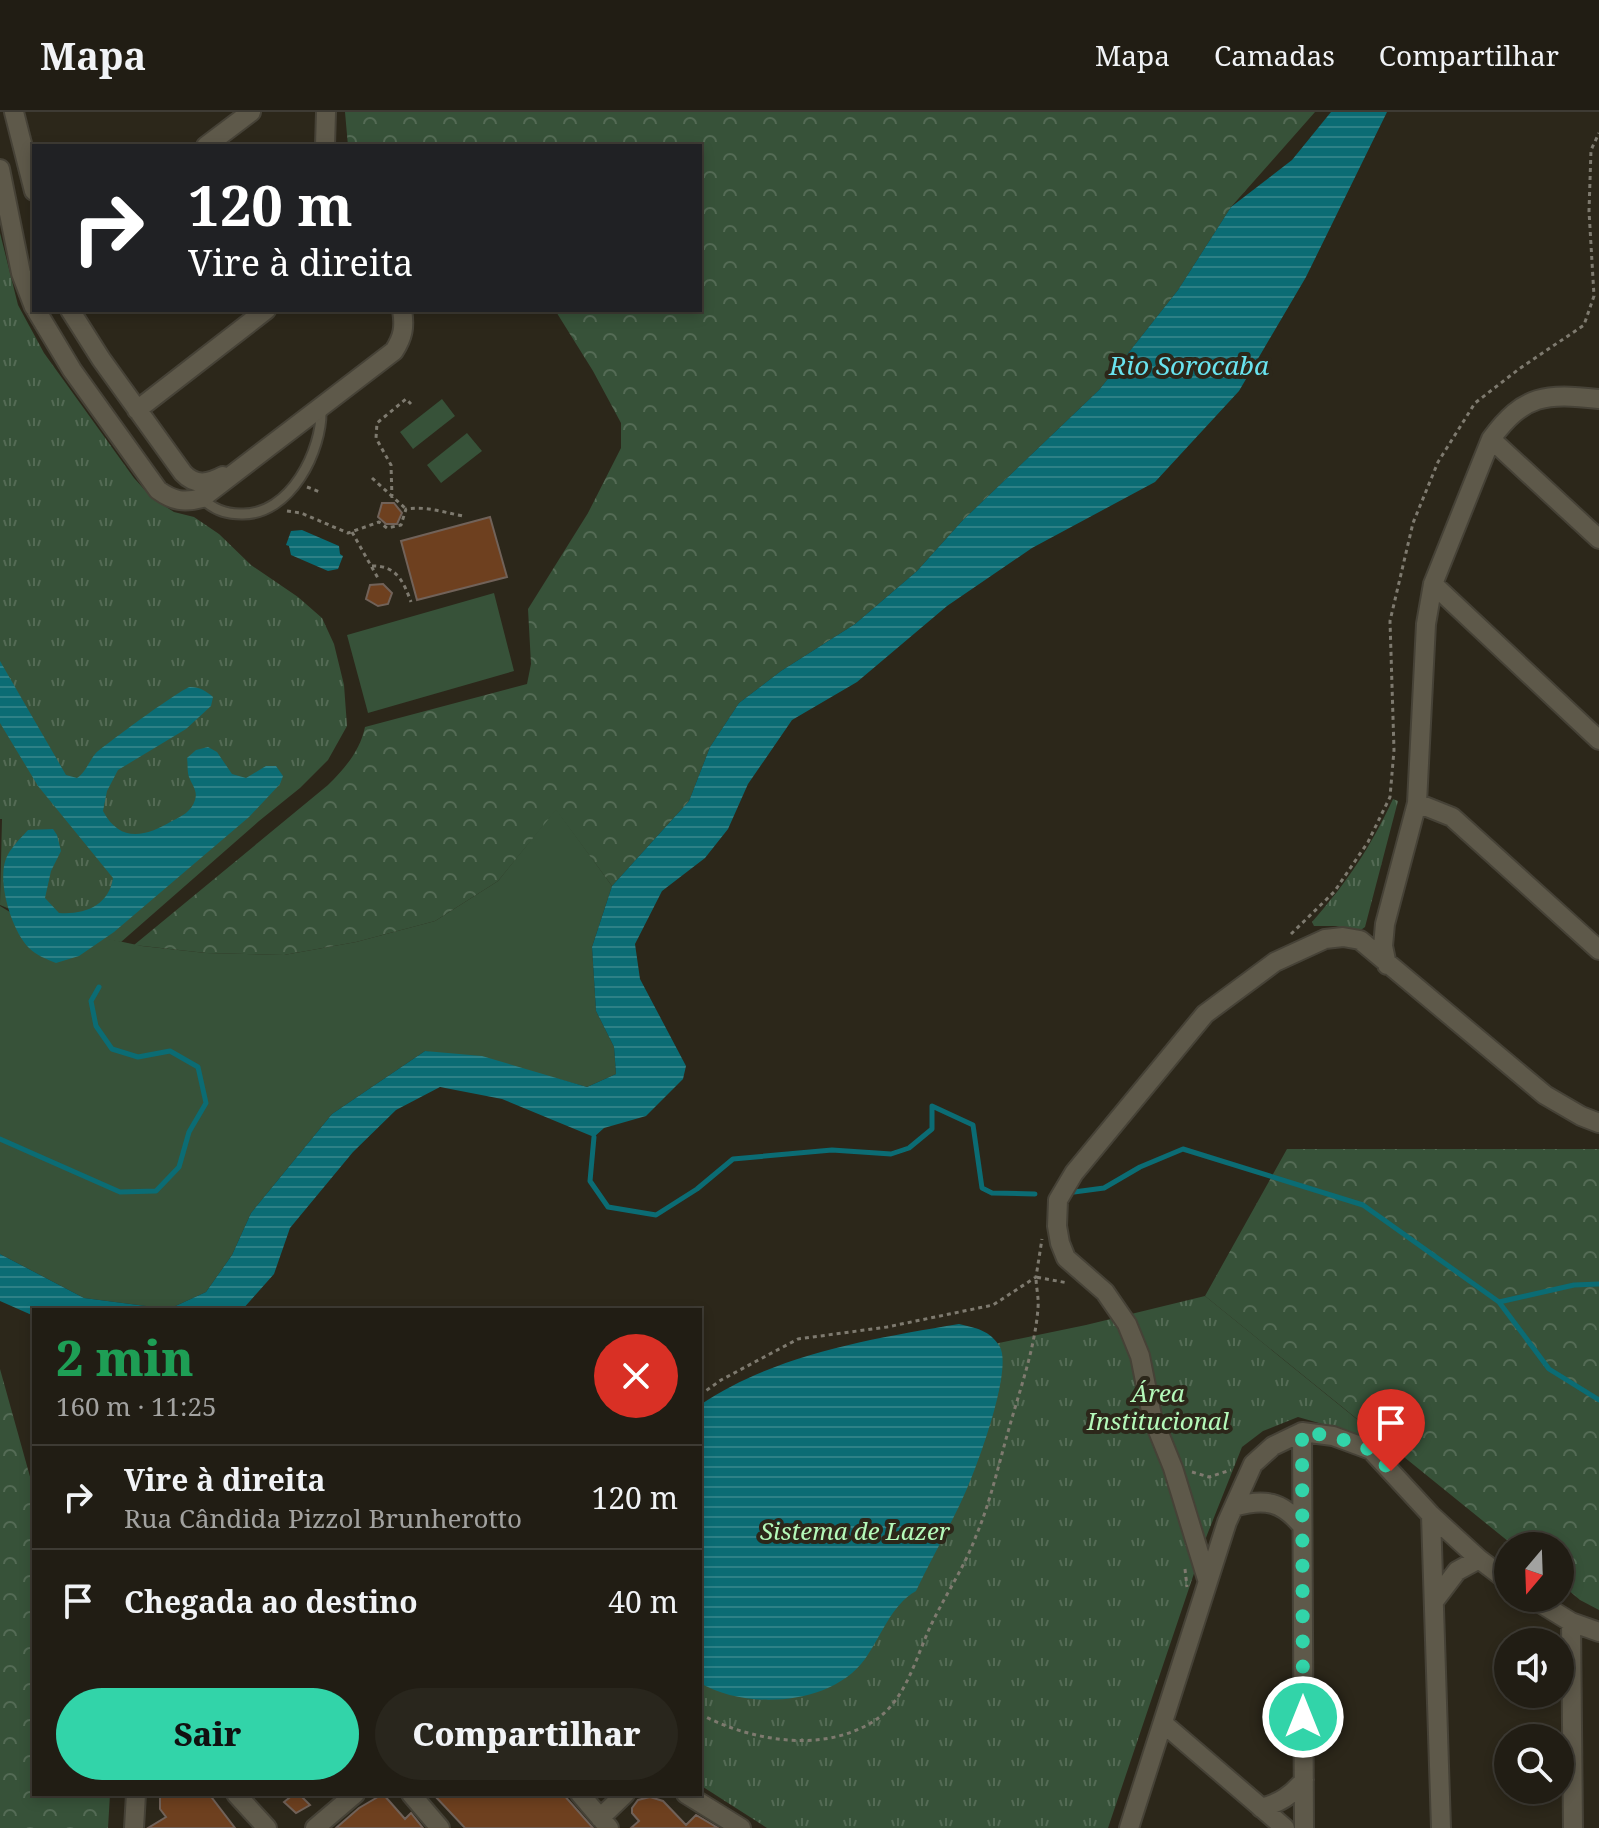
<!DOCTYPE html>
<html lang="pt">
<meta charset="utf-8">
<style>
body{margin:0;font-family:"Noto Serif",serif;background:#29261d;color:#f1f3f6;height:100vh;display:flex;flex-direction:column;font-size:30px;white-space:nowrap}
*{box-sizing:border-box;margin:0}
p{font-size:26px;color:#a2a2a0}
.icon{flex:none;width:44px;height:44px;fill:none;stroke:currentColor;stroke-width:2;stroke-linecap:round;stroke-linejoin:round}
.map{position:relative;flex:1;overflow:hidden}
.details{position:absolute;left:32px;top:1196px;width:670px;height:488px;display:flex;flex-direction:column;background:#211d14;border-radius:0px;box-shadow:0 4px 12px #0003,0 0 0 2px #3e3b34}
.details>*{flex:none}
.guide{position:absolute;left:32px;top:32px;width:670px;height:168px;border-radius:0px;box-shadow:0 4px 12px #0003,0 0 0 2px #3e3b34;background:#202124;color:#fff;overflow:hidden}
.needle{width:52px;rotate:199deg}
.controls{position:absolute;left:1494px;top:1420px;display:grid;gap:16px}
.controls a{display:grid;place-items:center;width:80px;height:80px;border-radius:50%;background:#211d14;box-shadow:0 4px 12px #0003,0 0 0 2px #3e3b34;font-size:40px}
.pin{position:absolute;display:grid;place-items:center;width:68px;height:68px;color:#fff;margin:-82px -34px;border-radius:50% 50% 50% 0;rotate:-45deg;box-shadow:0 0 8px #0007}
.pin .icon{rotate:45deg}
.me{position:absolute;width:88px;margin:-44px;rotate:0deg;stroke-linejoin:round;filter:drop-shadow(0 0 6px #0008)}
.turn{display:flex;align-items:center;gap:28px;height:168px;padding:0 24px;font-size:36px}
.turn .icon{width:104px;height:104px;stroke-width:2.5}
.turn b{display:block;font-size:56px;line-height:68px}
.round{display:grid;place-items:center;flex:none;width:84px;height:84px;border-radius:42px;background:#29261d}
.summary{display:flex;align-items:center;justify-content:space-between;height:136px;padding:0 24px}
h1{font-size:48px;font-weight:800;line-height:60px;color:#1e9e55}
.action{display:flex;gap:16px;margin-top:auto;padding:16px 24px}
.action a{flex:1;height:92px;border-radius:48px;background:#32d4a9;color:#111;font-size:32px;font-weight:800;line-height:92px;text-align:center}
.action a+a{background:#29261d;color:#f1f3f6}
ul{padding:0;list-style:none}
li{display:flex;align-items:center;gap:24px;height:104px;padding:0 24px;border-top:2px solid #3e3b34}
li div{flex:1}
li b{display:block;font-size:30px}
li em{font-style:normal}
header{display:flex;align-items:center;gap:48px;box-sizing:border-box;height:112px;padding:0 40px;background:#211d14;border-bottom:2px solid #3e3b34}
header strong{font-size:38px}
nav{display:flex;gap:44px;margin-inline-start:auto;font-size:28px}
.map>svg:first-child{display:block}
.grass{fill:#375239}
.forest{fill:url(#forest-crowns)}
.park{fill:url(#park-tufts)}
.water{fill:url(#water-rules)}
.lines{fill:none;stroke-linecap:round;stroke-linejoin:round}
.stream{stroke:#0b6c74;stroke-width:5}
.building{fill:#6e401f;stroke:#716259;stroke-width:2}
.lane-casing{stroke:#464237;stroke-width:13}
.street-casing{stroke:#464237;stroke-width:22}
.path{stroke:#7e7a6f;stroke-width:3;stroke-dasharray:4 4;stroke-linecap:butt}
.lane{stroke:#5e594a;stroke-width:9}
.street{stroke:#5e594a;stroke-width:18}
.route{stroke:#32d4a9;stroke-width:14;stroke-dasharray:0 25.2}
.labels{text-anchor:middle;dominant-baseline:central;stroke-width:8;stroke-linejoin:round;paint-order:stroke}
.park-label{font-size:24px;font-style:italic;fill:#b4f9b9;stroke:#2c271a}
.water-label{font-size:26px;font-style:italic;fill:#69e3ef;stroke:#2c271a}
</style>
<header>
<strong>Mapa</strong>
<nav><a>Mapa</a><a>Camadas</a><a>Compartilhar</a></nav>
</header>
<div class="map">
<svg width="1599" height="1716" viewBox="0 0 1599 1716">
<defs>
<pattern id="forest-crowns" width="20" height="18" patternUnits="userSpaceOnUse" patternTransform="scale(2)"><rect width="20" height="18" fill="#375239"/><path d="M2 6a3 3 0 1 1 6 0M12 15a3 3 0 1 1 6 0" fill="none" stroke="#546b55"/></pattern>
<pattern id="park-tufts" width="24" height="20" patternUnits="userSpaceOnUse" patternTransform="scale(2)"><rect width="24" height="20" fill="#375239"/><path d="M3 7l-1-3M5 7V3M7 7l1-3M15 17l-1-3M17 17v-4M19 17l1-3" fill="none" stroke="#546b55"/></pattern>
<pattern id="water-rules" width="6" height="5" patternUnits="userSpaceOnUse" patternTransform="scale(2)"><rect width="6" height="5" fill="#0b6c74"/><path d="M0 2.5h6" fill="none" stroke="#2e8187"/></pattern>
</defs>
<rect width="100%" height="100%" fill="#2c271a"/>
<path class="grass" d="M442,287L455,304L413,337L400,320Z
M467,321L482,339L441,371L427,353Z
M494,481L514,559L368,601L347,523Z
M556,697L612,774L592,835L596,899L614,935L616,962L587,975L547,964L425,939L332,1002L251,1101L232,1143L206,1180L169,1197L84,1186L0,1142V794L10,800L18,818L104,826L142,834L206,841L284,843L356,830L435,809L498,769Z"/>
<path class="forest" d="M345,0H1315L1231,95L1178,178L1099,278L962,409L917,459L855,512L781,559L739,591L710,635L689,689L612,774L556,698L498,769L435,809L356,830L284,843L206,841L134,833L328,673C345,656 360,639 365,615L527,572L531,552L528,497L588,401L621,336V311L593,259L555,198H700V34H348Z
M1287,1037H1599V1498L1580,1488L1560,1471V1434H1514L1205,1184Z
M0,1257L34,1379V1682H110L108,1716H0Z"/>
<path class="park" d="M0,121L18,193L44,241L134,366L152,386L174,400L194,405L219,422L251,453L298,485L322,506L334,532L344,573L347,614L328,648L300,676L259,709L121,830L60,818L0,793L2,707H0Z
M1393,687L1398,689L1365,815L1358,820L1336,814H1314L1312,810C1348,769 1370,736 1393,687Z
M1205,1184L1385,1330L1298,1305L1263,1319L1242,1335L1207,1423L1108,1716H767L700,1673V1293L1086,1213Z"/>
<path class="water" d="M1331,0H1387L1306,165L1239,279L1155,370L1032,436L947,494L857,570L792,608L748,672L728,717L705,746L662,779L635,832L640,867L686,954L683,967L646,1004L604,1016L594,1025L502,987L440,975L396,998L353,1040L290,1116L274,1162L242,1198H34V1204L0,1189V1142L84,1186L169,1197L206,1180L232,1143L251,1101L332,1002L425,939L482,944L587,975L616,962L614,935L596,899L592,835L612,774L689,689L710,635L739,591L781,559L855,512L917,459L962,409L1099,278L1178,178L1231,95L1292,48Z
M302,418L339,434L340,442L343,444L338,457L328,459L291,443L289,434L286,433L291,419Z
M0,549L66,663L77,666C86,660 89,649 96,641C106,632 182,576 190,575C200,575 206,579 213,585L211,594L186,617L118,658L107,679L103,699C120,731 145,725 172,709C182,704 191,700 195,688C198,679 192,673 189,665C187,660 188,652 187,646L196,638L208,635L217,640L232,662L246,666L266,654H276L283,664L280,672L249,705L114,820L79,844L56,851C46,847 36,843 29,836C12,818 0,778 4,754C6,740 18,729 28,718L53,717L57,723L61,739L51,759L45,786L59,801C85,803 109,793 113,766L38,674L0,611Z
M959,1212C976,1216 990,1218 1000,1235C1013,1260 974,1364 961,1390C947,1420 930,1449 916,1479C891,1493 881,1525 865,1547C831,1594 746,1598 700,1571V1293C776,1242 870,1227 959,1212Z"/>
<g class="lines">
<path class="stream" d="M594,1025L590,1069L608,1095L656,1103L697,1077L733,1047L832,1038L891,1042L909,1036L932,1017V994L973,1013L982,1076L992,1081L1035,1082
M0,1027L120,1080L156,1079L179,1055L189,1020L206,991L198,955L170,939L138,945L112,937L96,914L91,889L99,875
M1074,1080L1104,1076L1140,1055L1183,1037L1363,1093L1499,1190L1574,1173L1599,1172
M1499,1190L1549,1257L1599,1288"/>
</g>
<path class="building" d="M382,391H394L402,401L397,412H386L378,405Z
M490,405L507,465L417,488L401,429Z
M383,472L392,481L388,492L378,494L366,487L370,473Z
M160,1682H209L235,1716H148L166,1705L160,1697Z
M294,1682H299L310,1693L296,1701L284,1690Z
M383,1682L405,1707L411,1701L423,1716H336L359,1696Z
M433,1682H563L593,1716H465Z
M650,1685L663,1689L686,1713L696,1703L718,1716H631L639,1709L632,1701V1696L638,1688Z"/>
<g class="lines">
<g class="lane-casing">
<path id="lane" d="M202,386C213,398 226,402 241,402C290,404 323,338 321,296"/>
</g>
<g class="street-casing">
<path id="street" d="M14,0L34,79
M206,34L251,0
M325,34L326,0
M0,57L21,161L34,195
M36,198L72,258L158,378C173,389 184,391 202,386L394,239C403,225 405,215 402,198
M70,198L101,247L183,361C195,374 208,372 223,364
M137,298L266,198
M1491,327L1599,427
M1433,472L1599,628
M1417,691L1452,705L1599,838
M1387,853L1383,834L1385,812L1417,691L1426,512L1433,472L1491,327C1524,282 1546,281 1599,287
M1302,1320L1304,1716
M1302,1320L1333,1324L1371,1338L1431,1403L1479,1447L1508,1469
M1234,1395C1264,1386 1282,1389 1302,1414
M1431,1403L1441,1716
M1207,1467L1173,1356L1152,1304L1140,1244L1127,1212L1105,1180L1066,1146L1060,1131L1057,1114L1058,1088L1074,1061L1205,902L1275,850L1325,827L1343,825L1360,828L1545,983L1581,1004L1599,1011
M1532,1486L1571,1510L1599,1520
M1435,1488L1457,1459L1479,1447
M1571,1510L1573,1716
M1164,1612L1285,1716
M236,1682L267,1716
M411,1682L440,1716
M580,1682L609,1716
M686,1682L741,1716
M1261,1696C1280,1691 1292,1683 1304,1668
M600,1706L625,1682
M134,1716L136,1682
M315,1716L355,1682
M1129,1716L1227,1410L1253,1352L1273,1334L1302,1320"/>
</g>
<path class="path" d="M372,366L406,397
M307,375L320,380
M392,386L391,353L376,326L377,311L406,287L411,292
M287,399L301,401L348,421L379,410L387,416L401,413L406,397C427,394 442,400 463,404
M352,420L379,468
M372,454C397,453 404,471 411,490
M1291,822L1334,780L1368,730L1390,685L1394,638L1390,509L1413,411L1438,350L1475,291L1519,257L1584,213L1594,184L1589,99L1591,38L1599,21
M700,1283L721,1268L798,1227L887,1215L993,1193L1036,1165L1042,1127
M1192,1360L1209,1365L1231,1358
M1185,1457L1187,1475
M700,1602C749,1628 818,1641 869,1612C906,1592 915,1546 932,1511C946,1482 965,1454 976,1424C990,1391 998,1355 1008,1320C1019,1280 1035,1237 1038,1196C1039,1186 1036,1175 1036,1165L1068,1171"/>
<use href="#lane" class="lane"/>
<use href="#street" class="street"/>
</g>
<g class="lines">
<path class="route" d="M1303,1605L1302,1320L1333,1324L1371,1338L1391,1359"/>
</g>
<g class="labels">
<g class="park-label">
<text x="1158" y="1280">Área<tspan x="1158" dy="28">Institucional</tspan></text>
<text x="855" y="1418">Sistema de Lazer</text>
</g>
<g class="water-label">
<text x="1189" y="253">Rio Sorocaba</text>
</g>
</g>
</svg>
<div class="controls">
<a><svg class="needle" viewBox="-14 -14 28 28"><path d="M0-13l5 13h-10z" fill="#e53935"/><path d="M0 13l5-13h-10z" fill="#a2a2a0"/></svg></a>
<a><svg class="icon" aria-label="sound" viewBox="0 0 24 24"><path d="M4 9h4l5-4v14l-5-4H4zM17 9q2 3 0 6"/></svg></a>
<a><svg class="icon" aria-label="search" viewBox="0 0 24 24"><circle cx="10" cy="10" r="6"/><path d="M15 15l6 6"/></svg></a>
</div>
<div class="pin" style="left:1391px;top:1359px;background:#d93025"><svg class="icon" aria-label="arrive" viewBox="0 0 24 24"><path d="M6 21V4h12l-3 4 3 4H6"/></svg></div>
<svg class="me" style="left:1303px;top:1605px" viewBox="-20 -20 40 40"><circle r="17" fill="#32d4a9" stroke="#fff" stroke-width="3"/><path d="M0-11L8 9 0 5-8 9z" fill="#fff"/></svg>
<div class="guide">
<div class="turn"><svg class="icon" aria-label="right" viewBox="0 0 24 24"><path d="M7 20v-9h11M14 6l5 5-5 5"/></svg><div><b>120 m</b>Vire à direita</div></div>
</div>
<section class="details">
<div class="summary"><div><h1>2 min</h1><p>160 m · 11:25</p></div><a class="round" style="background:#d93025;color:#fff"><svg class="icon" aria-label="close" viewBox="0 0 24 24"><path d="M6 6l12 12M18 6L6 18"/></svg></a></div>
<ul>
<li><svg class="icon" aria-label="right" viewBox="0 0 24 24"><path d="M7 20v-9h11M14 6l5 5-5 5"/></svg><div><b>Vire à direita</b><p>Rua Cândida Pizzol Brunherotto</p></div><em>120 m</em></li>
<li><svg class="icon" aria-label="arrive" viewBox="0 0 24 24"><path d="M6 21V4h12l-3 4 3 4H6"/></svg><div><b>Chegada ao destino</b></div><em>40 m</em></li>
</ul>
<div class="action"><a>Sair</a><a>Compartilhar</a></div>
</section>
</div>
